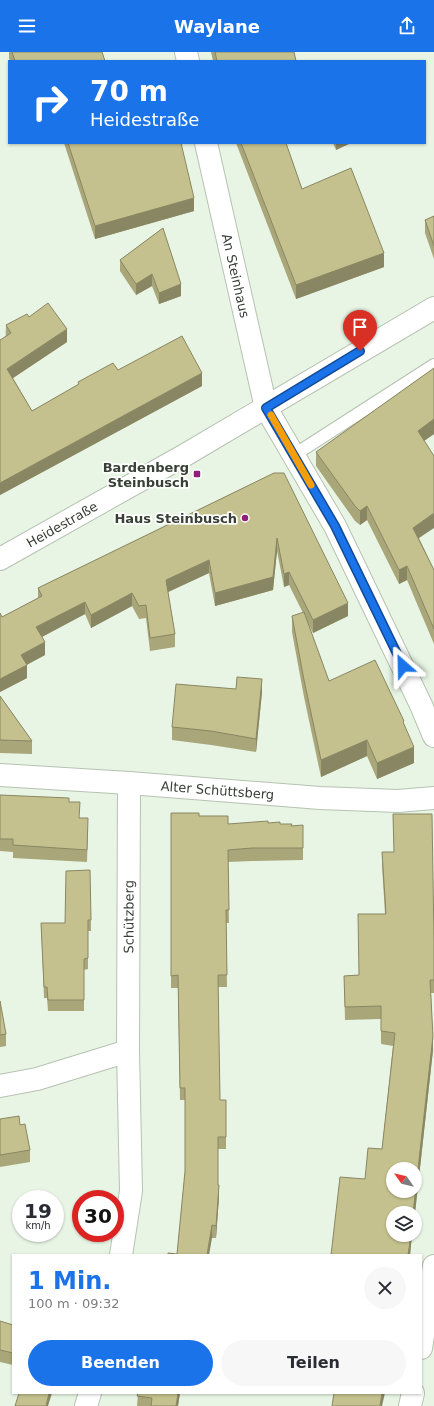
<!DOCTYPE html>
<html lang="de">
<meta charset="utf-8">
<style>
body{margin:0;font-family:"DejaVu Sans",sans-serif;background:#f7f7f7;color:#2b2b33;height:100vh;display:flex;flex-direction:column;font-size:15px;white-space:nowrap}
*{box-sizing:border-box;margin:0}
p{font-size:13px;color:#7c7c81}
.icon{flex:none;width:22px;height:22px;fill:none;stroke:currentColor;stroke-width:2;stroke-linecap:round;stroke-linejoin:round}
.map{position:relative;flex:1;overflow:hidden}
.panel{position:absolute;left:12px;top:1202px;width:410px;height:140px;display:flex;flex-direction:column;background:#fff;border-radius:0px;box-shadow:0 1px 3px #0004}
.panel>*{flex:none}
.hud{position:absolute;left:8px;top:8px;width:418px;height:84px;border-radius:0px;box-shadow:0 1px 3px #0004;background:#1a73e8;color:#fff;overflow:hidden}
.needle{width:26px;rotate:304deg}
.fabs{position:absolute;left:386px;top:1110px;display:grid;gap:8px}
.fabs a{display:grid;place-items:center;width:36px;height:36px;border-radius:50%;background:#fff;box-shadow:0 1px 3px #0004;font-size:20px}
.speed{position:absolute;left:12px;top:1138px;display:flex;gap:8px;font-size:20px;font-weight:700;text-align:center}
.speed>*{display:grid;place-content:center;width:52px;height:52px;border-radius:50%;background:#fff;box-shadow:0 1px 3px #0004;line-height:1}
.speed small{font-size:10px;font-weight:400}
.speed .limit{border:6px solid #d22;background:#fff;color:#111}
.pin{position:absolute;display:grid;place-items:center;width:34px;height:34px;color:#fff;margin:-41px -17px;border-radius:50% 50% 50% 0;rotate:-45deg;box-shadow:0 0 4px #0007}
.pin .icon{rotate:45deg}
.me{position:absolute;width:44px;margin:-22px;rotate:335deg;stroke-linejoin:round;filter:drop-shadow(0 0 3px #0008)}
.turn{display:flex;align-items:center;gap:14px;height:84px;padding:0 16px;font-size:18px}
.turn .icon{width:52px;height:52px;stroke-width:2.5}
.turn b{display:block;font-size:28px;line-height:34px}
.round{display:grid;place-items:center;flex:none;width:42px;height:42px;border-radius:21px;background:#f7f7f7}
.headline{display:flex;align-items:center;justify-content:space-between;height:68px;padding:0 16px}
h1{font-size:24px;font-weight:700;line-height:30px;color:#1a73e8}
.action{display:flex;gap:8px;margin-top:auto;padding:8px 16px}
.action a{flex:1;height:46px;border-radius:24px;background:#1a73e8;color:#fff;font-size:16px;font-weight:700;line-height:46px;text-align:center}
.action a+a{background:#f7f7f7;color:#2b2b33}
header{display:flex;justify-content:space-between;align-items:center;height:52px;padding:0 16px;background:#1a73e8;color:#fff;font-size:18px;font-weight:700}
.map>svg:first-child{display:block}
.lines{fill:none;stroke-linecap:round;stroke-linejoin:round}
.service-casing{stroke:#b6c2b2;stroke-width:14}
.minor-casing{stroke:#b6c2b2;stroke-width:24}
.service{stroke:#fff;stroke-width:12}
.minor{stroke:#fff;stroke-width:22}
.wall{fill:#a9a67a}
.shaded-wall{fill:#898763}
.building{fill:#c4c18e;stroke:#898763;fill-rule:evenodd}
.route-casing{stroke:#114b97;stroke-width:10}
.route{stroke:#1a73e8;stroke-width:7}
.slow{stroke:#f59e0b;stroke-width:7}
.poi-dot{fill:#931d7b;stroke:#fcfffb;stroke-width:1.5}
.labels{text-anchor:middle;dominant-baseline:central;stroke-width:3.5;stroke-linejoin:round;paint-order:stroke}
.street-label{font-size:13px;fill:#393e37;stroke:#fcfffb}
.poi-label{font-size:13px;font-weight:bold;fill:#393e37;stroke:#fcfffb;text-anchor:end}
</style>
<header><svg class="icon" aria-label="menu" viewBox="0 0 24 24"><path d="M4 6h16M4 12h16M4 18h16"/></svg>Waylane<svg class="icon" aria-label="share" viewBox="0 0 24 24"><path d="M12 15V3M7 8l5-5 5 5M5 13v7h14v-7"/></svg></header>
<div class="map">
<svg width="434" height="1354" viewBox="0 0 434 1354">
<rect width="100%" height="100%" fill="#e8f5e4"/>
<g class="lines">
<g class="service-casing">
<path id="service" d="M294,403L434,313"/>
</g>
<g class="minor-casing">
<g id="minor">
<path d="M186,0L188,9"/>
<path id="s1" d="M206,91L266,356L335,474L421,653L434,684"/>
<path id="s2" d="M0,507L185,403L434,256"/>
<path id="s3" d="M0,723L129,731L320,746L398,749L434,746"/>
<path d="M0,1034L37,1027L128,999"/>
<path id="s4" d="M121,1203L131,1139L128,999L129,731"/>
<path d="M421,1296L434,1214"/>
<path d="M86,1354L90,1341"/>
<path d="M410,1354L413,1341"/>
</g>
</g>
<use href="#service" class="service"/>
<use href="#minor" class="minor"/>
</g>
<path class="wall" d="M9,0H102L105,9H10L9,6Z
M211,0H294L296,9H213Z
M64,91H181L194,159L95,187Z
M236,91H286L302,137L384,215L296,247Z
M333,91H351L336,98Z
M434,164V207L425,181V168Z
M163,176L181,244L159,252L152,234L136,243L120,219V208Z
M29,265L67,290L13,326L32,359L78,333V330L118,318L202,334L0,443L6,273Z
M434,316V382L424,389L419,486L434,518V592L407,528L399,532L367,468L360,473L355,469L316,414V400Z
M274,421L348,564L313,581L308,571L329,629L404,672L414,711L377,727L367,704L321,725L304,645L292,580V564L303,561L289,533L284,535L277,499L273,538L215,554L209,521L168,540L175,582V595L150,599L146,566L139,567L132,554L91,576L85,562L42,585L45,603L26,613L27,626L0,640V561L2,565L38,546V536Z
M262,640L256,700L211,693L172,688V675Z
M0,644L32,689V702L0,701Z
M0,743L69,750L88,779L87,810L13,806V800L0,799Z
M171,761L199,764L228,772L268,771L280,772L292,774L303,796V808L252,809L228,810L229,871H226L227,935H218L220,1048H226V1097H218V1133L219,1145L216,1186H212L177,1202L185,1119V1048H180L178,936H171Z
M393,762L434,902V941H431L433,998L415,1161H393V1183H412L410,1203H331L365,1127L382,1097L393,994L381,992V967L345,968L344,924L359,923L385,862L382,813V800H394Z
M91,868V879H88V917L84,918V959H48L47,946H44L41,871H65Z
M0,949L6,982V994L0,995Z
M0,1067L20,1073L30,1098V1110L0,1115Z
M0,1269L13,1273V1313L0,1310Z
M138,1341H180L178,1354H137Z"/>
<path class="shaded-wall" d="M336,91H351L336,98Z
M194,146V159L95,187V174Z
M384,201V215L296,247V233Z
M152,222V234L136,243V232Z
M181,232V244L159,252V241Z
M67,277V290L7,330V317Z
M202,321V334L0,443V431Z
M434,367V382L418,393V379Z
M367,454V468L360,473V459Z
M434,461V476L413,490V476Z
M277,486V499L273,538L215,554V541Z
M209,508V521L166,541V528Z
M407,514V528L399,532V518Z
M289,520V533L284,535V522Z
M132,541V554L91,576V563Z
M85,550V562L36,588V575Z
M348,551V564L313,581V568Z
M45,590V603L21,616V603Z
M27,613V626L0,640V627Z
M262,627V640L256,700V687Z
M367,688V704L321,725V708Z
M414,695V711L377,727V711Z
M433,984V998L415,1161H413Z
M219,1133V1145L216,1186V1174Z
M212,1173V1186L209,1203H207Z
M411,1183H412L410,1203H408Z
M49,1341H52L48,1354H46Z
M178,1341H180L178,1354H176Z
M382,1341H385L382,1354H380Z"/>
<path class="building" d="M12,0H102L105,9H15Z
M215,0H294L296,9H217Z
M68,91H181L194,146L95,174Z
M241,91H286L302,137L351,116L384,201L296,233Z
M434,164V194L425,168Z
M163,176L181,232L159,241L152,222L136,232L120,208Z
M48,251L67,277L7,317L32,359L79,332L78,330L113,311L118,318L182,284L202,321L0,431V288L11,281L6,273L27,262L29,265Z
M434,316V367L418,379L434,404V461L413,476L434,518V577L407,514L399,518L367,454L360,459L355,454L316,400Z
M274,421H284L348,551L313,568L289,520L284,522L277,486L273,525L215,541L209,508L166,528L175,582L150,586L146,553L139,554L132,541L91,563L85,550L36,575L45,590L21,603L27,613L0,627V561L2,565L42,544L38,536Z
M304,560L329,629L375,608L404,669L403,670L414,695L377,711L367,688L321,708L304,628L292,564Z
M237,625L262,627L256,687L211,679L172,675L176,632L236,637Z
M0,644L32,689L0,688Z
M0,743L69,746V750H80L79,766H88L87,798L13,793V787H0Z
M171,761H199V764H228V772L268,769V771L280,770V772H292L291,774L303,773V796H252L228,798L229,858H226L227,923H218L220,1048H226V1085H218V1133H219L216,1174L212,1173L207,1203H168V1201L177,1202L185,1119V1036H180L178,923L171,924Z
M393,762H432L434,889V928H430L433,984L413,1161H393V1183H411L408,1203H331L340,1125L365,1127L368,1096L382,1097L395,981L381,979V954L345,955L344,924L359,923L358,862H386L382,800H394ZM393,1117H415V1139H393Z
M90,818L91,868H88V906L84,907V948H48L47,935H44L41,871H65L66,819Z
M0,949L6,982L0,983Z
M19,1064L20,1073L25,1072L30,1098L0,1103V1067Z
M0,1269L13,1273V1301L0,1298Z
M19,1341H49L46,1354H15Z
M138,1341H178L176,1354H151L152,1346L137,1344Z
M334,1341H382L380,1354H332Z"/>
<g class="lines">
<g class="route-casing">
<path id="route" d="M360,299L266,356L335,474L403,614"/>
</g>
<use href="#route" class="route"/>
<path class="slow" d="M271,363L311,433"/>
</g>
<g class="poi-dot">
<rect x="193" y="418" width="8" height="8" rx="2"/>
<circle cx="245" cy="466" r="4"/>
</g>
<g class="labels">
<g class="street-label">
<text stroke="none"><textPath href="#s1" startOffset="136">An Steinhaus</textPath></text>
<text stroke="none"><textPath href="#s2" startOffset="71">Heidestraße</textPath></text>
<text stroke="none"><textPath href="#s3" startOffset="218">Alter Schüttsberg</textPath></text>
<text stroke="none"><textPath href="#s4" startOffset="339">Schützberg</textPath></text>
</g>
<g class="poi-label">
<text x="189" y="415">Bardenberg<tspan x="189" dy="15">Steinbusch</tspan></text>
<text x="237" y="466">Haus Steinbusch</text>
</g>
</g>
</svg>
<div class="fabs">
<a><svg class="needle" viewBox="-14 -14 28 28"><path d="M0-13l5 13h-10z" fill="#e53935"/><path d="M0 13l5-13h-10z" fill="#7c7c81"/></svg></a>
<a><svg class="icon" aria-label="layers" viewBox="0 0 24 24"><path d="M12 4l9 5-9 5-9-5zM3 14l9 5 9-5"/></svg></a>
</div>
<div class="speed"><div>19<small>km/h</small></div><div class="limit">30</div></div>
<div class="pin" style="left:360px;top:299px;background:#d93025"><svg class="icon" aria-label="arrive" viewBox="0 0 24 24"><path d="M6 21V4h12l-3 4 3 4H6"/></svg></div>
<svg class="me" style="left:403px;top:614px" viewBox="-20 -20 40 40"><path d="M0-17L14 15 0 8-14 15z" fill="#1a73e8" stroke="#fff" stroke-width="4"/></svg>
<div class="hud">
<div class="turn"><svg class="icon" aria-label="right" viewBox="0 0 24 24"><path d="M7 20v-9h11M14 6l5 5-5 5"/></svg><div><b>70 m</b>Heidestraße</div></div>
</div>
<section class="panel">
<div class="headline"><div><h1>1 Min.</h1><p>100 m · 09:32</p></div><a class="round"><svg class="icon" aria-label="close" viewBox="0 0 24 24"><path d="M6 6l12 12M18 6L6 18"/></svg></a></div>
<div class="action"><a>Beenden</a><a>Teilen</a></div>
</section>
</div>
